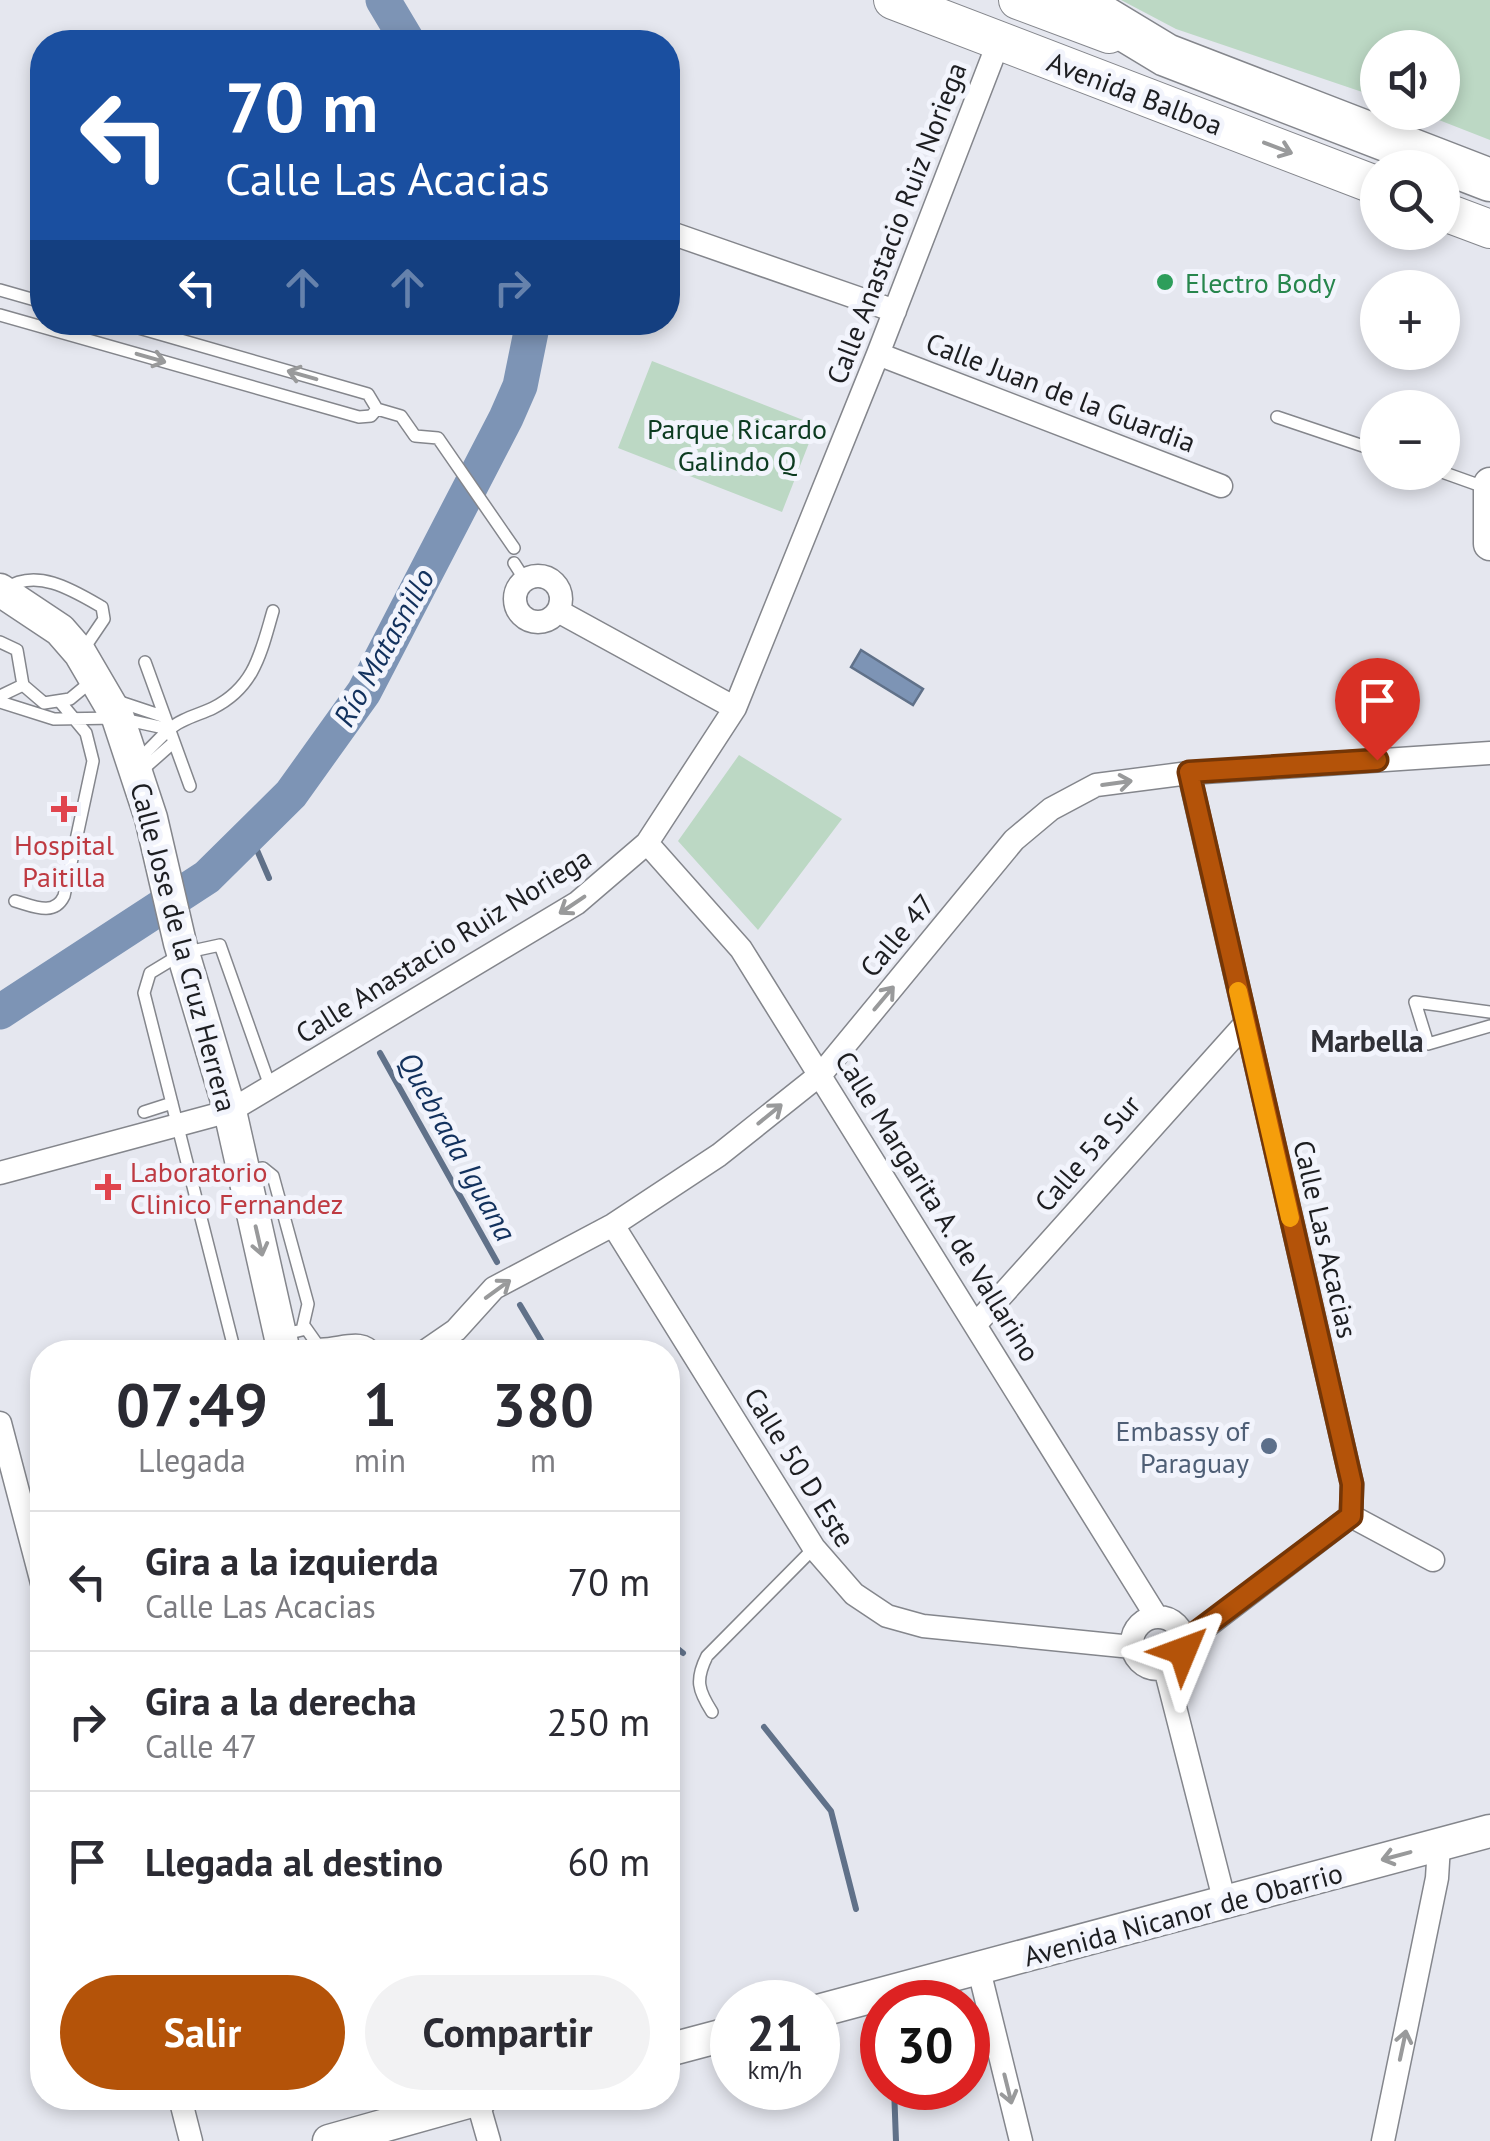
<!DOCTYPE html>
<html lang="es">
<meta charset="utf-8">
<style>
body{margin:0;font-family:"PT Sans",sans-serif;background:#f2f2f3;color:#2b2b33;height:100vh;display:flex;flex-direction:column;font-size:38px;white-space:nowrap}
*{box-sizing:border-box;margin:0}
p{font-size:32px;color:#7c7c81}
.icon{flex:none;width:55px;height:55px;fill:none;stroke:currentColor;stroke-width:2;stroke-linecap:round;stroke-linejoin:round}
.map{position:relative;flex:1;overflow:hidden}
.drawer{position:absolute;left:30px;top:1340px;width:650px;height:770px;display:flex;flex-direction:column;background:#fff;border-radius:40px;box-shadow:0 5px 15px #0003}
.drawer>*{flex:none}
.guide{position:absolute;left:30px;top:30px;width:650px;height:305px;border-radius:40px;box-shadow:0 5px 15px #0003;background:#1a4fa0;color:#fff;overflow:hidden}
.buttons{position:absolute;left:1360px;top:30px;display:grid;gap:20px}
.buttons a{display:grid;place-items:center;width:100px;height:100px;border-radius:50%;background:#fff;box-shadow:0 5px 15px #0003;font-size:50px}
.speed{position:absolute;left:710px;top:1980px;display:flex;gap:20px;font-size:50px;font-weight:700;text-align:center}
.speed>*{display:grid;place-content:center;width:130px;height:130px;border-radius:50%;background:#fff;box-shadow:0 5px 15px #0003;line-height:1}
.speed small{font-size:25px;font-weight:400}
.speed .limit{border:15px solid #d22;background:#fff;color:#111}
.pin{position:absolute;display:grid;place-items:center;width:85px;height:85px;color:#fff;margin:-102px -42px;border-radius:50% 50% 50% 0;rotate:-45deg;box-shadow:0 0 10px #0007}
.pin .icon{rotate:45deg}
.me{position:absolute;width:110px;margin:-55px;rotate:46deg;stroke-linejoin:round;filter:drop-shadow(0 0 8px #0008)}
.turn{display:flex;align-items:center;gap:35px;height:210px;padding:0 30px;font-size:45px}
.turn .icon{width:130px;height:130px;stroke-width:2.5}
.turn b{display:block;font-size:70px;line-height:85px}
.lanes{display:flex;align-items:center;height:95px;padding:0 30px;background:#0003;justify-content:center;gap:50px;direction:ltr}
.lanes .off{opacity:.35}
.eta{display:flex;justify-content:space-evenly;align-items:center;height:170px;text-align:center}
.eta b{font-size:60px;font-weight:800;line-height:70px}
.button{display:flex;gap:20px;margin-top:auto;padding:20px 30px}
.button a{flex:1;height:115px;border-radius:60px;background:#b45309;color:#fff;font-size:40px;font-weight:800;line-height:115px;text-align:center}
.button a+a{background:#f2f2f3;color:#2b2b33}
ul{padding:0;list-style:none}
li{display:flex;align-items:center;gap:30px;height:140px;padding:0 30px;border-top:2px solid #e1e1e2}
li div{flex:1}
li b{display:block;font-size:38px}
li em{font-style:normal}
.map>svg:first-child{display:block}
.green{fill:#bcd8c4}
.water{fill:#7d94b5;stroke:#607189;stroke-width:2.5}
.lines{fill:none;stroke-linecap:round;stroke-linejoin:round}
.stream{stroke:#607189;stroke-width:6}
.river{stroke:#7d94b5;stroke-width:35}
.lane-casing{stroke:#84868c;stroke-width:14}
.street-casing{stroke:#84868c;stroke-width:25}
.secondary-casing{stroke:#84868c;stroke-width:35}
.primary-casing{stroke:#84868c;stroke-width:40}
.highway-casing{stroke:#84868c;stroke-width:45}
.lane{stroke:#fff;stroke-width:11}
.street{stroke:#fff;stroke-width:22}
.secondary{stroke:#fff;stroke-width:32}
.primary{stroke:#fff;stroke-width:38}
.highway{stroke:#fff;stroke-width:42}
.oneway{stroke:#999a9b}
.route-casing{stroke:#753606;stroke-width:25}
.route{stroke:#b45309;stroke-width:18}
.slow{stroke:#f59e0b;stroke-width:18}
.leisure-dot{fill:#2e9e5b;stroke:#f2f4fc;stroke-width:4}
.health-dot{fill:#e0444e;stroke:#f2f4fc;stroke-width:4}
.service-dot{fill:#5c6f8a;stroke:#f2f4fc;stroke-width:4}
.labels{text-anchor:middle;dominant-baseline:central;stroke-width:10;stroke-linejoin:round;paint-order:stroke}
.street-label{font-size:28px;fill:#1d1e21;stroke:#f2f4fc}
.leisure-label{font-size:28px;fill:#27864d;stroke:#f2f4fc;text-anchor:start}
.park-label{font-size:28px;fill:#0c3b20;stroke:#f2f4fc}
.health-label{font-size:28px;fill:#be3a42;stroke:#f2f4fc}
.service-label{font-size:28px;fill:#4e5e75;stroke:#f2f4fc;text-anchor:end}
.water-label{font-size:30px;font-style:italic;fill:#12315d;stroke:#f2f4fc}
.neighbourhood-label{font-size:30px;font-weight:bold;fill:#2f3036;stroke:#f2f4fc}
</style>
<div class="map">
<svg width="1490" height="2141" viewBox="0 0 1490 2141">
<rect width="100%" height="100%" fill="#e5e7ef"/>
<path class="green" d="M1121,0H1490V140L1421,113L1442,112V48H1378L1377,97L1176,29Z
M652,361L816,425L782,512L618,448Z
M739,755L842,819L758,930L678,841Z"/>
<path class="water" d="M861,650L923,689L913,705L851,667Z"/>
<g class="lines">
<path class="stream" d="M250,834L269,878
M380,1053L497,1262
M520,1305L548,1352
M668,1641L683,1653
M764,1727L831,1811L856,1909
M894,2088L896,2141"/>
<path class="river" d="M383,0L408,42
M0,1012L207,877L291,794L364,692L506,418L520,386L533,322"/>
<g class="lane-casing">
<path id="lane" d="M0,290L42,302
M0,315L359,417L371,416L377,409L368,394L118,322
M377,409L401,416L415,436L438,438L514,548
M1277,417L1378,451
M1442,472L1484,487
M514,563L525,580
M5,589C36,567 73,590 102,607L104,619L83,650
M0,642L17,650L23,685L44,703L70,699L93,680
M145,662L190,786
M0,696L23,685
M117,701L165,717
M0,702L54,719L118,718L169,729
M136,761C149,751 158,739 170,729C180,719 201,714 213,708C255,687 261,652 273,611
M140,772L174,742
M15,901C33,906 54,917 64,896L93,761L86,733L61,703
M1490,1012L1415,1002L1428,1044L1490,1026
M144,1112L172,1103
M247,1170L263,1168L273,1176L308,1304L302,1330L281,1335
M305,1327L317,1344C339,1346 362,1330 378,1352
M235,1352L144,993L150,973L183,953L220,945L270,1086
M712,1712C698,1690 695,1680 707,1656L814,1548"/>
</g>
<g class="street-casing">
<path id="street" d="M668,232L895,311
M878,354L1221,486
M515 599a23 23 0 1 1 46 0a23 23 0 1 1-46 0Z
M558,611L735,708
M647,843L741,949L1156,1616
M0,1173L230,1111L577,903L647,843L735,708L878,354L999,41
M613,1225L814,1548L854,1594L887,1616L923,1626L1132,1647
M976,1324L1245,1024
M424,1352L456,1330L494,1288L613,1225L719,1155L822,1073L1014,840L1051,809L1096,785L1189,773L1490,753
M0,1423L42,1583
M1351,1516L1433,1560
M1132 1643a26 26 0 1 1 52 0a26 26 0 1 1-52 0Z
M1185,1643L1351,1516L1352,1484L1189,773
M1165,1668L1225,1903
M979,1970L1021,2141
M180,2098L191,2141
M477,2099L489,2141
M1383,2141L1437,1878L1439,1845"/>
</g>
<g class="secondary-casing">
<path id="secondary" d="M1490,484V544
M0,590L60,630L80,653L118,718L151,818L180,943L230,1111L284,1352
M818,2011L1490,1831
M668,2050L732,2033
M329,2141L482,2098"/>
</g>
<g class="primary-casing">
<path id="primary" d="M893,0L1378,186
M1018,0L1109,34
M1442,211L1490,229"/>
</g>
<g class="highway-casing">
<path id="highway" d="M1075,0L1166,55L1490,180"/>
</g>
<use href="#lane" class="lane"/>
<use href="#street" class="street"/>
<use href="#secondary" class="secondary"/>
<use href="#primary" class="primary"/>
<use href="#highway" class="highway"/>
</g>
<defs><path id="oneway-shaft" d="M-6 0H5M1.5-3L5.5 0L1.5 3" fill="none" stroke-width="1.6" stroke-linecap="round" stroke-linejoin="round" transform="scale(2.5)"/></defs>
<g class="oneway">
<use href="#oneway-shaft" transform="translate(1278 148) rotate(21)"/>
<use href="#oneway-shaft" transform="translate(151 358) rotate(16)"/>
<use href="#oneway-shaft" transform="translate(302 375) rotate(-164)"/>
<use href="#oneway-shaft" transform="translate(1117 783) rotate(-8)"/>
<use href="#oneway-shaft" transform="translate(572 905) rotate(146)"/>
<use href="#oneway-shaft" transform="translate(884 998) rotate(-50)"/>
<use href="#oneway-shaft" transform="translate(770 1114) rotate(-39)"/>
<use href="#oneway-shaft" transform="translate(259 1241) rotate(77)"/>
<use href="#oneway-shaft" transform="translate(498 1289) rotate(-36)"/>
<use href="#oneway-shaft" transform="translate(1396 1856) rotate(165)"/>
<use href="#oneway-shaft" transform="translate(1403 2045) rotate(-78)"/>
<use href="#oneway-shaft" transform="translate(1008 2089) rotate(76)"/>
</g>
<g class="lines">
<g class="route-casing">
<path id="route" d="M1183,1651L1185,1643L1197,1632L1351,1516L1352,1484L1189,772L1377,760"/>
</g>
<use href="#route" class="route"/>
<path class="slow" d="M1238,991L1290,1218"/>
</g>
<circle class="leisure-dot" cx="1165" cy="282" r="10"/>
<g class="health-dot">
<path d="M59 794h10v10h10v10h-10v10h-10v-10h-10v-10h10z"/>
<path d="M103 1172h10v10h10v10h-10v10h-10v-10h-10v-10h10z"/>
</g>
<circle class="service-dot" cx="1269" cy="1446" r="10"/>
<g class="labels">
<g class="street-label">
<text transform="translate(1135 93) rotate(21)">Avenida Balboa</text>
<text transform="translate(896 223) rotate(-69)">Calle Anastacio Ruiz Noriega</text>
<text transform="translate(1061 392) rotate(21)">Calle Juan de la Guardia</text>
<text transform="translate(897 935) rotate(-50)">Calle 47</text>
<text transform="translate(443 945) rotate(-32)">Calle Anastacio Ruiz Noriega</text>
<text transform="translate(184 947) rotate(75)">Calle Jose de la Cruz Herrera</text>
<text transform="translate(1087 1153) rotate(-49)">Calle 5a Sur</text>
<text transform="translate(938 1206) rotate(58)">Calle Margarita A. de Vallarino</text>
<text transform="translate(1326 1239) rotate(77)">Calle Las Acacias</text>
<text transform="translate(800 1467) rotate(58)">Calle 50 D Este</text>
<text transform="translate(1183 1914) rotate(-15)">Avenida Nicanor de Obarrio</text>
</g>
<g class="leisure-label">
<text x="1185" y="282">Electro Body</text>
</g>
<g class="park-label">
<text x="737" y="428">Parque Ricardo<tspan x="737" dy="32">Galindo Q</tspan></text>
</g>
<g class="health-label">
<text x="64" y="844">Hospital<tspan x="64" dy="32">Paitilla</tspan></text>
<text x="130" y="1171" text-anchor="start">Laboratorio<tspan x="130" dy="32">Clinico Fernandez</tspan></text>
</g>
<g class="service-label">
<text x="1249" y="1430">Embassy of<tspan x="1249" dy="32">Paraguay</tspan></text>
</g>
<g class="water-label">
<text transform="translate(383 647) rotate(-61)">Río Matasnillo</text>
<text transform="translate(458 1146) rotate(61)">Quebrada Iguana</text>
</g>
<g class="neighbourhood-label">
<text x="1367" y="1040">Marbella</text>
</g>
</g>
</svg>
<div class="buttons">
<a><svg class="icon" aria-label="sound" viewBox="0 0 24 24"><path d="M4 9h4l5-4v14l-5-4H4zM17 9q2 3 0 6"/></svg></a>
<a><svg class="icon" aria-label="search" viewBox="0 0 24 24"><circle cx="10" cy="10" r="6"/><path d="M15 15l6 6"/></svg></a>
<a>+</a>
<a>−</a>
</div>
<div class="speed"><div>21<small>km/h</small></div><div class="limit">30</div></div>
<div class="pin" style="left:1377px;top:760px;background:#d93025"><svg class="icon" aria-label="arrive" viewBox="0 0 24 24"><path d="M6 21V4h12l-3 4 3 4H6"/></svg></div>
<svg class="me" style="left:1183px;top:1651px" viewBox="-20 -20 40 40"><path d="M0-17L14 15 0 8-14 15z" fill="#b45309" stroke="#fff" stroke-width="4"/></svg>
<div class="guide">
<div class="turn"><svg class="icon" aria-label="left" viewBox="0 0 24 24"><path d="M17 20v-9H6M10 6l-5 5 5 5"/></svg><div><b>70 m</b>Calle Las Acacias</div></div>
<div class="lanes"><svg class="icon" aria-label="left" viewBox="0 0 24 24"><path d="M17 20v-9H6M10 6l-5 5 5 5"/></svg><svg class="icon off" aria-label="ahead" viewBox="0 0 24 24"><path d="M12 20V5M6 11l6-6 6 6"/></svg><svg class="icon off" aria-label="ahead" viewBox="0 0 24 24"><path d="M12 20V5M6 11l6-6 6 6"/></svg><svg class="icon off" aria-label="right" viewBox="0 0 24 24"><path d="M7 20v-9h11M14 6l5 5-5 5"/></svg></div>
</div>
<section class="drawer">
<div class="eta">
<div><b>07:49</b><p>Llegada</p></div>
<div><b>1</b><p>min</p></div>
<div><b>380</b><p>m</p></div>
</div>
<ul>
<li><svg class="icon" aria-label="left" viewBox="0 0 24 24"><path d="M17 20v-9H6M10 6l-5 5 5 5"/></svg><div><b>Gira a la izquierda</b><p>Calle Las Acacias</p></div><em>70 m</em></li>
<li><svg class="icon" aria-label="right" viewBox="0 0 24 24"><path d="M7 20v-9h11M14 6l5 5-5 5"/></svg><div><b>Gira a la derecha</b><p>Calle 47</p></div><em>250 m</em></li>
<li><svg class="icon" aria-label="arrive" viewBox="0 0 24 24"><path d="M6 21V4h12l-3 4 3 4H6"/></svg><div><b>Llegada al destino</b></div><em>60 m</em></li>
</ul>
<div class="button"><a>Salir</a><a>Compartir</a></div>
</section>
</div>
